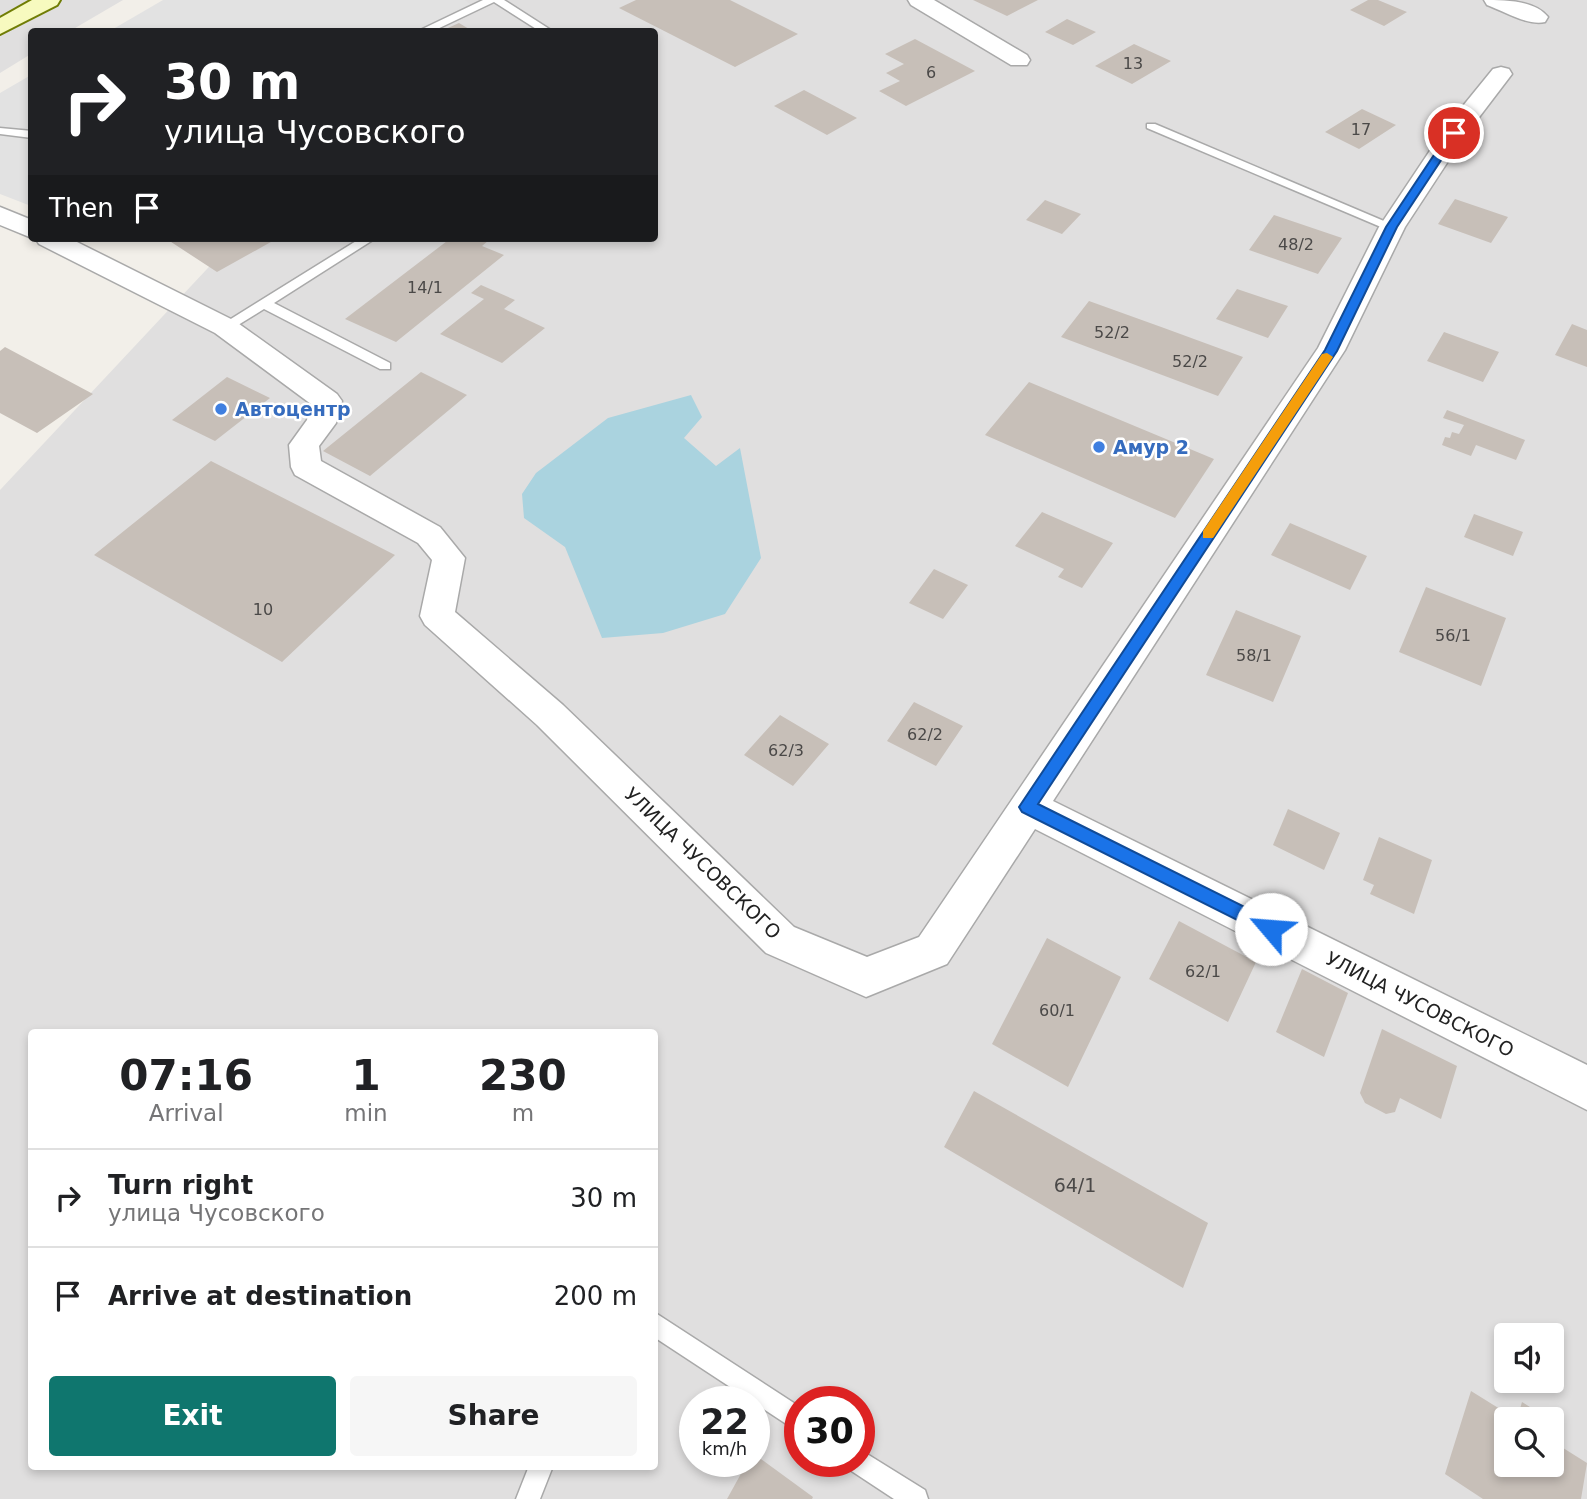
<!DOCTYPE html>
<meta charset="utf-8">
<style>
body{margin:0;font-family:"DejaVu Sans",sans-serif;background:#f6f6f6;color:#202124;height:100vh;display:flex;flex-direction:column;font-size:26px;white-space:nowrap}
*{box-sizing:border-box;margin:0}
p{font-size:23px;color:#757577}
.icon{flex:none;width:38px;height:38px;fill:none;stroke:currentColor;stroke-width:2;stroke-linecap:round;stroke-linejoin:round}
.map{position:relative;flex:1;overflow:hidden}
.details{position:absolute;left:28px;top:1029px;width:630px;height:441px;display:flex;flex-direction:column;background:#fff;border-radius:7px;box-shadow:0 4px 10px #0003}
.details>*{flex:none}
.top-card{position:absolute;left:28px;top:28px;width:630px;height:214px;border-radius:7px;box-shadow:0 4px 10px #0003;background:#202124;color:#fff;overflow:hidden}
.controls{position:absolute;left:1494px;top:1323px;display:grid;gap:14px}
.controls a{display:grid;place-items:center;width:70px;height:70px;border-radius:7px;background:#fff;box-shadow:0 4px 10px #0003;font-size:35px}
.speed{position:absolute;left:679px;top:1386px;display:flex;gap:14px;font-size:35px;font-weight:700;text-align:center}
.speed>*{display:grid;place-content:center;width:91px;height:91px;border-radius:50%;background:#fff;box-shadow:0 4px 10px #0003;line-height:1}
.speed small{font-size:18px;font-weight:400}
.speed .limit{border:10px solid #d22;background:#fff;color:#111}
.pin{position:absolute;display:grid;place-items:center;width:60px;height:60px;color:#fff;margin:-30px;border:4px solid #fff;border-radius:50%;box-shadow:0 2px 7px #0007}
.me{position:absolute;width:77px;margin:-38px;rotate:297deg;stroke-linejoin:round;filter:drop-shadow(0 0 5px #0008)}
.turn{display:flex;align-items:center;gap:24px;height:147px;padding:0 21px;font-size:32px}
.turn .icon{width:91px;height:91px;stroke-width:2.5}
.turn b{display:block;font-size:49px;line-height:60px}
.then{display:flex;align-items:center;height:66px;padding:0 21px;background:#0003;gap:14px;font-size:26px}
.eta{display:flex;justify-content:space-evenly;align-items:center;height:119px;text-align:center}
.eta b{font-size:42px;font-weight:600;line-height:49px}
.button{display:flex;gap:14px;margin-top:auto;padding:14px 21px}
.button a{flex:1;height:80px;border-radius:7px;background:#0f766e;color:#fff;font-size:28px;font-weight:600;line-height:80px;text-align:center}
.button a+a{background:#f6f6f6;color:#202124}
ul{padding:0;list-style:none}
li{display:flex;align-items:center;gap:21px;height:98px;padding:0 21px;border-top:2px solid #e0e0e0}
li div{flex:1}
li b{display:block;font-size:26px}
li em{font-style:normal}
.map>svg:first-child{display:block}
.residential{fill:#e0dfdf;fill-rule:evenodd}
.parking{fill:#e2e2e2}
.water{fill:#aad3df}
.building{fill:#c7bfb8}
.lines{fill:none;stroke-linecap:round;stroke-linejoin:round}
.service-casing{stroke:#a9a9a9;stroke-width:3}
.minor-casing{stroke:#a9a9a9;stroke-width:3}
.secondary-casing{stroke:#707d05;stroke-width:4}
.service{fill:#fff;fill-rule:evenodd}
.minor{fill:#fff;fill-rule:evenodd}
.secondary{fill:#f7fabf;fill-rule:evenodd}
.route{fill:#1a73e8;stroke:#114b97;stroke-width:2}
.slow{fill:#f59e0b}
.shop-dot{fill:#3f7fe0;stroke:#fff;stroke-width:2.5}
.labels{text-anchor:middle;dominant-baseline:central;stroke-width:5;stroke-linejoin:round;paint-order:stroke}
.number-label{font-size:16px;fill:#4b4948}
.shop-label{font-size:19px;font-weight:bold;fill:#366cbe;stroke:#fff;text-anchor:start}
.street-label{font-size:19px;fill:#222;stroke:#fff}
.near-number-label{font-size:19px;fill:#4b4948}
</style>
<div class="map">
<svg width="1587" height="1499" viewBox="0 0 1587 1499">
<rect width="100%" height="100%" fill="#f2efe9"/>
<path class="residential" d="M0,0H123L70,31L32,32L31,54L0,73Z
M458,0H1587V1499H0V490L236,238H654V32L429,31ZM32,1032H654V1466H32ZM1507,1335H1552V1381H1507ZM695,1402H754V1461H695ZM800,1402H859V1461H800ZM1507,1419H1552V1465H1507Z"/>
<path class="parking" d="M163,0H465L478,11L431,31L108,32Z
M31,75V206L0,194V93Z"/>
<path class="water" d="M691,395L702,417L684,438L716,466L740,448L761,558L725,614L663,633L602,638L565,547L524,518L522,494L536,473L608,418Z"/>
<path class="building" d="M636,0H730L798,34L735,67L619,8Z
M973,0H1038L1007,16Z
M1368,0H1378L1407,12L1384,26L1350,10Z
M1067,19L1096,32L1073,45L1045,32Z
M459,23L474,32H439Z
M915,39L975,71L906,106L879,91L900,81L886,73L904,64L885,54Z
M1134,44L1171,61L1132,84L1095,66Z
M804,90L857,118L827,135L774,106Z
M1362,109L1396,125L1359,149L1325,132Z
M1455,199L1508,217L1491,243L1438,224Z
M1045,200L1081,214L1062,234L1026,220Z
M1274,215L1342,238L1318,274L1249,250Z
M165,238H278L217,272Z
M451,238H484L489,240L482,246L504,255L396,342L345,319Z
M481,285L515,300L504,309L545,328L502,363L440,334L484,299L471,293Z
M1237,289L1288,306L1268,338L1216,319Z
M1089,301L1164,328L1243,357L1218,396L1061,337Z
M1572,324L1587,330V367L1555,355Z
M1444,332L1499,352L1483,382L1427,361Z
M5,347L93,394L37,433L0,413V351Z
M421,372L467,395L370,476L323,451Z
M227,377L270,398L215,441L172,420Z
M1029,382L1214,459L1175,518L985,435Z
M1447,410L1525,440L1516,460L1476,445L1471,456L1442,445L1445,437L1450,438L1452,432L1459,434L1464,425L1443,418Z
M211,461L395,555L282,662L94,555Z
M1042,512L1113,543L1082,588L1058,577L1064,569L1015,546Z
M1474,514L1523,532L1513,556L1464,537Z
M1290,523L1367,556L1350,590L1271,555Z
M934,569L968,585L943,619L909,603Z
M1426,587L1506,618L1481,686L1399,652Z
M1236,610L1301,636L1273,702L1206,675Z
M914,702L963,726L936,766L887,741Z
M780,715L829,744L793,786L744,755Z
M1288,809L1340,833L1324,870L1273,845Z
M1379,837L1432,860L1414,914L1370,894L1374,885L1363,880Z
M1179,921L1256,962L1228,1022L1149,979Z
M1047,938L1121,977L1068,1087L992,1044Z
M1302,969L1348,993L1324,1057L1276,1032Z
M1382,1029L1457,1066L1441,1119L1400,1098L1395,1112L1386,1114L1365,1103L1360,1093Z
M974,1091L1208,1223L1183,1288L944,1147Z
M1471,1391L1516,1419H1507V1465H1552V1441L1587,1463L1581,1499H1483L1445,1474Z
M1522,1402L1549,1419H1517Z
M754,1454L813,1497L812,1499H727L748,1461H754Z"/>
<g class="lines">
<g class="service-casing">
<path id="service" d="M483,0H504L554,32H541L494,2L431,32H416Z
M1147,124H1155L1398,227L1392,231L1388,230L1147,128Z
M0,128L32,131V138L0,134Z
M361,238H376L274,303L390,363V369H380L264,309L230,330H220L218,327Z
M654,1312L800,1407V1433L654,1337Z
M859,1449L925,1490L928,1499H894L850,1470L847,1461H859Z
M529,1466H553L540,1499H516Z"/>
</g>
<g class="minor-casing">
<path id="minor" d="M908,0H934L1027,55L1030,60L1027,65H1011L911,5Z
M1484,0C1504,0 1535,0 1548,17L1545,22C1527,26 1504,11 1487,5Z
M1501,67L1509,69L1512,74L1464,137L1405,227L1345,350L1053,801L1587,1065V1110L1035,829L947,964L866,997L766,953L537,725L425,625L420,616L432,560L418,543L295,475L291,467L289,445L307,420L311,404L215,333L39,244L35,238H69L235,321L337,394L342,401L336,423L319,446L321,461L440,527L465,558L455,612L563,705L794,927L867,957L919,937L1318,348L1379,227L1445,128L1493,69Z
M0,207L32,220V238L0,225Z"/>
</g>
<g class="secondary-casing">
<path id="secondary" d="M32,0H60L57,5L0,34V18Z"/>
</g>
<use href="#service" class="service"/>
<use href="#minor" class="minor"/>
<use href="#secondary" class="secondary"/>
</g>
<path class="route" d="M1454,130L1459,133L1397,227L1337,351L1038,804L1277,923L1280,929L1277,935L1271,937L1022,812L1019,807L1325,350L1386,227L1450,131Z"/>
<path class="slow" d="M1327,353L1333,357L1213,538H1203V531L1322,354Z"/>
<g class="shop-dot">
<circle cx="221" cy="409" r="7"/>
<circle cx="1099" cy="447" r="7"/>
</g>
<g class="labels">
<g class="number-label">
<text x="1133" y="63">13</text>
<text x="931" y="72">6</text>
<text x="1361" y="129">17</text>
<text x="1296" y="244">48/2</text>
<text x="425" y="287">14/1</text>
<text x="1112" y="332">52/2</text>
<text x="1190" y="361">52/2</text>
<text x="263" y="609">10</text>
<text x="1453" y="635">56/1</text>
<text x="1254" y="655">58/1</text>
<text x="925" y="734">62/2</text>
<text x="786" y="750">62/3</text>
<text x="1203" y="971">62/1</text>
<text x="1057" y="1010">60/1</text>
</g>
<g class="shop-label">
<text x="235" y="409">Автоцентр</text>
<text x="1113" y="447">Амур 2</text>
</g>
<g class="street-label">
<text transform="translate(703 863) rotate(44)">УЛИЦА ЧУСОВСКОГО</text>
<text transform="translate(1420 1004) rotate(27)">УЛИЦА ЧУСОВСКОГО</text>
</g>
<g class="near-number-label">
<text x="1075" y="1185">64/1</text>
</g>
</g>
</svg>
<div class="controls">
<a><svg class="icon" aria-label="sound" viewBox="0 0 24 24"><path d="M4 9h4l5-4v14l-5-4H4zM17 9q2 3 0 6"/></svg></a>
<a><svg class="icon" aria-label="search" viewBox="0 0 24 24"><circle cx="10" cy="10" r="6"/><path d="M15 15l6 6"/></svg></a>
</div>
<div class="speed"><div>22<small>km/h</small></div><div class="limit">30</div></div>
<div class="pin" style="left:1454px;top:133px;background:#d93025"><svg class="icon" aria-label="arrive" viewBox="0 0 24 24"><path d="M6 21V4h12l-3 4 3 4H6"/></svg></div>
<svg class="me" style="left:1271px;top:929px" viewBox="-20 -20 40 40"><circle r="19" fill="#fff"/><path d="M0-13L10 11 0 6-10 11z" fill="#1a73e8"/></svg>
<div class="top-card">
<div class="turn"><svg class="icon" aria-label="right" viewBox="0 0 24 24"><path d="M7 20v-9h11M14 6l5 5-5 5"/></svg><div><b>30 m</b>улица Чусовского</div></div>
<div class="then">Then<svg class="icon" aria-label="arrive" viewBox="0 0 24 24"><path d="M6 21V4h12l-3 4 3 4H6"/></svg></div>
</div>
<section class="details">
<div class="eta">
<div><b>07:16</b><p>Arrival</p></div>
<div><b>1</b><p>min</p></div>
<div><b>230</b><p>m</p></div>
</div>
<ul>
<li><svg class="icon" aria-label="right" viewBox="0 0 24 24"><path d="M7 20v-9h11M14 6l5 5-5 5"/></svg><div><b>Turn right</b><p>улица Чусовского</p></div><em>30 m</em></li>
<li><svg class="icon" aria-label="arrive" viewBox="0 0 24 24"><path d="M6 21V4h12l-3 4 3 4H6"/></svg><div><b>Arrive at destination</b></div><em>200 m</em></li>
</ul>
<div class="button"><a>Exit</a><a>Share</a></div>
</section>
</div>
